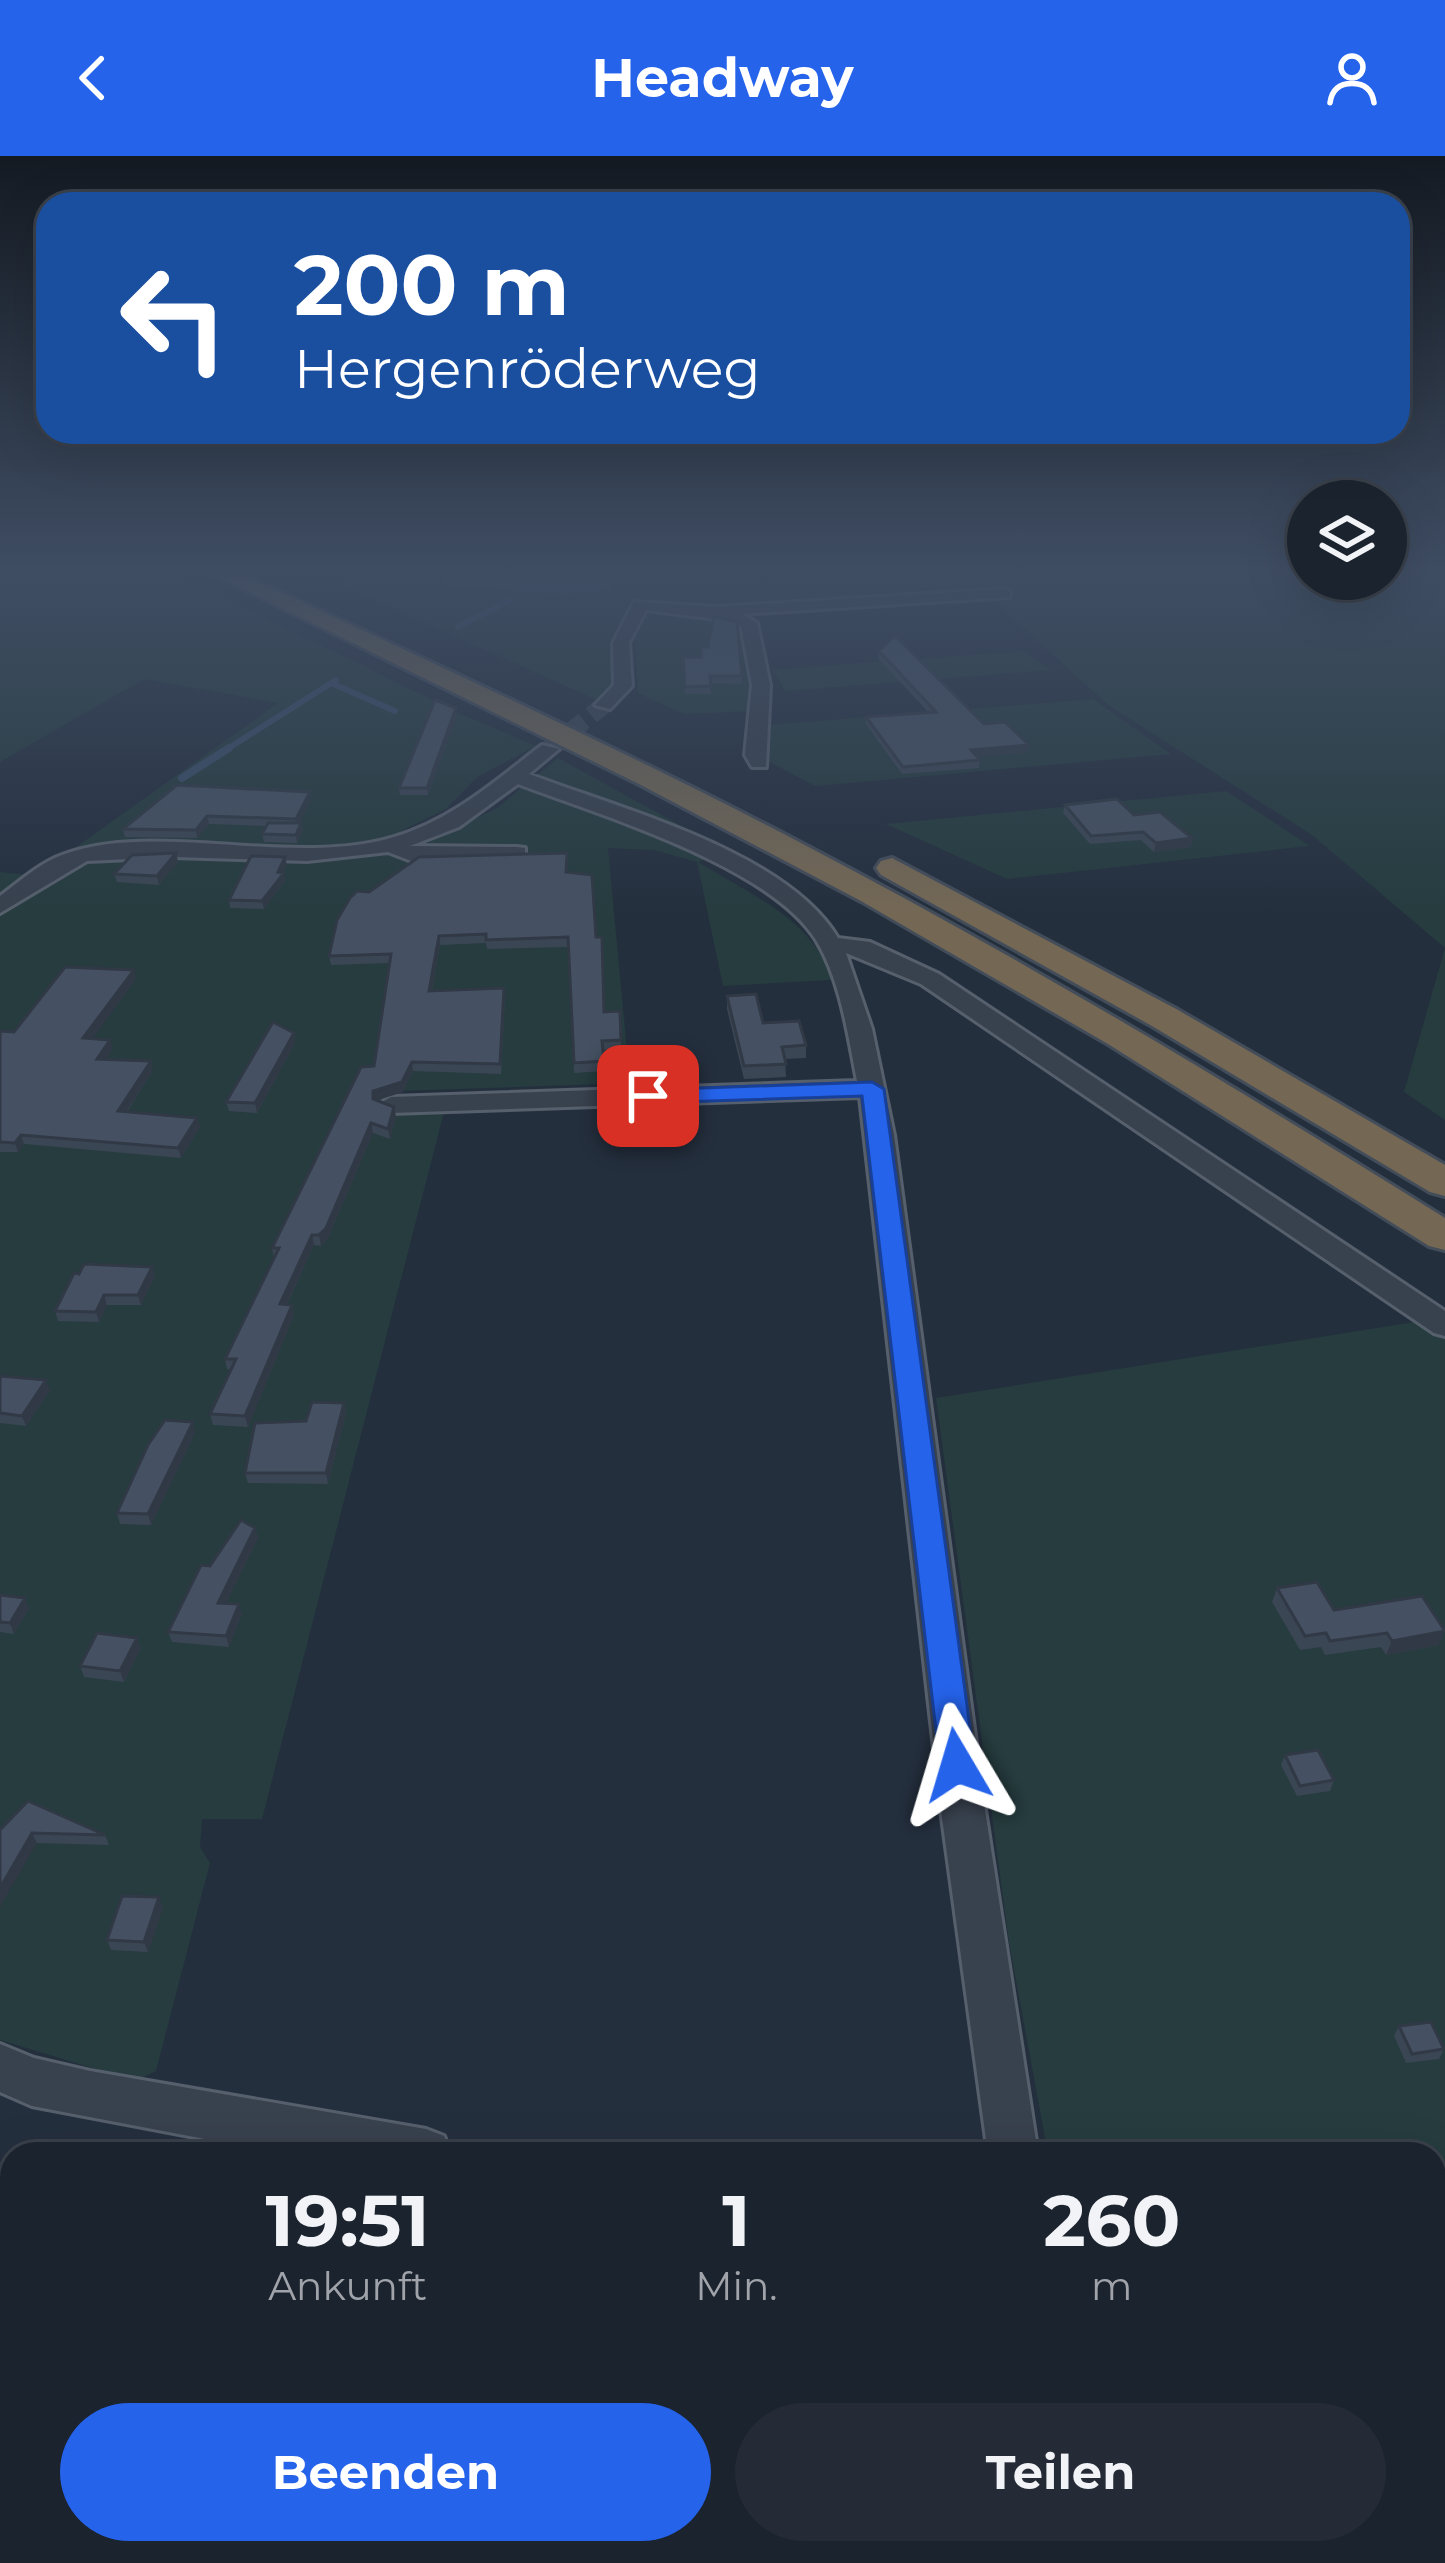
<!DOCTYPE html>
<html lang="de">
<meta charset="utf-8">
<style>
body{margin:0;font-family:Montserrat,sans-serif;background:#242b36;color:#f1f3f6;height:100vh;display:flex;flex-direction:column;font-size:45px;white-space:nowrap}
*{box-sizing:border-box;margin:0}
p{font-size:39px;color:#a0a4aa}
.icon{flex:none;width:66px;height:66px;fill:none;stroke:currentColor;stroke-width:2;stroke-linecap:round;stroke-linejoin:round}
.map{position:relative;flex:1;overflow:hidden}
.panel{position:absolute;left:0px;top:1986px;width:1446px;height:423px;display:flex;flex-direction:column;background:#1b232e;border-radius:36px 36px 0 0;box-shadow:0 12px 48px #0002,0 0 0 3px #39404a}
.panel>*{flex:none}
.banner{position:absolute;left:36px;top:36px;width:1374px;height:252px;border-radius:36px;box-shadow:0 12px 48px #0002,0 0 0 3px #39404a;background:#1a4fa0;color:#fff;overflow:hidden}
.buttons{position:absolute;left:1287px;top:324px;display:grid;gap:24px}
.buttons a{display:grid;place-items:center;width:120px;height:120px;border-radius:50%;background:#1b232e;box-shadow:0 12px 48px #0002,0 0 0 3px #39404a;font-size:60px}
.pin{position:absolute;display:grid;place-items:center;width:102px;height:102px;color:#fff;margin:-51px;border-radius:24px;box-shadow:0 6px 18px #0006}
.me{position:absolute;width:132px;margin:-66px;rotate:353deg;stroke-linejoin:round;filter:drop-shadow(0 0 9px #0008)}
.turn{display:flex;align-items:center;gap:42px;height:252px;padding:0 60px;font-size:54px}
.turn .icon{width:156px;height:156px;stroke-width:2.5}
.turn b{display:block;font-size:84px;line-height:102px}
.eta{display:flex;justify-content:space-evenly;align-items:center;height:204px;text-align:center}
.eta b{font-size:72px;font-weight:700;line-height:84px}
.button{display:flex;gap:24px;margin-top:auto;padding:24px 60px}
.button a{flex:1;height:138px;border-radius:72px;background:#2563eb;color:#fff;font-size:48px;font-weight:700;line-height:138px;text-align:center}
.button a+a{background:#242b36;color:#f1f3f6}
header{display:flex;justify-content:space-between;align-items:center;height:156px;padding:0 60px;background:#2563eb;color:#fff;font-size:54px;font-weight:700}
.map>svg:first-child{display:block}
.green{fill:#263c3f}
.water{fill:#394c67}
.lines{fill:none;stroke-linecap:round;stroke-linejoin:round}
.stream-far1{stroke:#394c67;stroke-width:6}
.stream{stroke:#394c67;stroke-width:8}
.minor-tunnel{stroke:#3a4453;stroke-width:18;stroke-dasharray:18 9;stroke-linecap:butt}
.minor-casing{stroke:#565f6c;stroke-width:6}
.highway-casing{stroke:#434c59;stroke-width:6}
.minor{fill:#38414e;fill-rule:evenodd}
.highway{fill:#746855;fill-rule:evenodd}
.wall{fill:#3b4654}
.shaded-wall{fill:#303945}
.building{fill:#455162;stroke:#303945;stroke-width:3}
.route{fill:#2563eb;stroke:#184099;stroke-width:3}
</style>
<header><svg class="icon" aria-label="back" viewBox="0 0 24 24"><path d="M15 5l-7 7 7 7"/></svg>Headway<svg class="icon" aria-label="person" viewBox="0 0 24 24"><circle cx="12" cy="8" r="4"/><path d="M4 21q1-7 8-7t8 7"/></svg></header>
<div class="map">
<svg width="1445" height="2407" viewBox="0 0 1445 2407">
<rect width="100%" height="100%" fill="#242f3e"/>
<path class="green" d="M0,419H180L454,555L536,590L477,621L446,653L399,676L428,687L497,652L558,602L727,695L698,706C747,737 816,764 831,824L723,830L697,706L654,694L608,692L630,927L401,935L385,957L444,956L262,1663H202L200,1691L210,1707L156,1915L135,1925L0,1884V716L49,721L86,694H72L278,547L144,523L0,606Z
M319,419H444L441,428L586,438L613,434L609,419H1308V423L1445,419V964L1404,936L1445,792L1312,679L1108,549L985,436L717,452L634,446L612,485V533L599,545Z
M647,451L743,466L751,555L684,558L638,537L635,481Z
M1024,495L1050,514L785,535L773,514Z
M1093,543L1171,598L815,630L762,602L768,569Z
M1226,635L1310,690L1007,723L886,668Z
M1427,1164L1445,1177V2407H1153L1149,2397H1434V1998H1048L1009,1786L936,1242Z"/>
<path class="water" d="M444,419H609L613,434L564,438L441,429Z"/>
<g class="lines">
<path class="stream-far1" d="M458,471L510,444
M331,527L395,555
M224,595L336,524"/>
<path class="stream" d="M182,622L229,592"/>
<path class="minor-tunnel" d="M549,593L604,549"/>
<g class="minor-casing">
<path id="minor" d="M1004,433L1010,435V441L742,458L757,467L770,529L766,611H752L745,599L752,529L741,470L731,465L646,454L629,487L632,530L610,553L595,549L614,529L613,487L634,446L718,451Z
M542,589L559,593L529,618C620,653 786,695 838,782L870,786L939,818L1445,1155V1180L1434,1177L921,828L846,797L872,873L894,979L985,1654L1038,1998H988L941,1654L860,941L391,957L377,949L391,941L857,925C848,880 841,825 816,784C769,709 599,659 518,628L459,671L410,690L517,691L525,692V702L414,706L388,696L307,705L173,701L87,705L0,757V740C19,726 40,707 62,699C155,664 291,712 394,681C452,664 495,625 542,589Z
M0,1888L34,1902L90,1915L426,1973L444,1980L451,1998H284L32,1950L0,1936Z
M1080,2397H1140L1144,2407H1084Z"/>
</g>
<g class="highway-casing">
<path id="highway" d="M215,419H244C430,506 618,591 801,687C1021,802 1234,930 1445,1062V1094L1429,1090L1108,888L861,745L639,628Z
M892,702L1178,854L1445,1009V1040L1430,1036L1152,870L881,719L876,712L881,705Z"/>
</g>
<use href="#minor" class="minor"/>
<use href="#highway" class="highway"/>
</g>
<path class="wall" d="M879,495L984,568L1029,589L1028,596L977,601L980,604L979,612L902,618L866,568V561L929,557L878,502Z
M683,501L742,520V528L710,527L711,538H685Z
M457,560L428,639H400L399,632Z
M310,636L311,644L299,667H301L303,675L297,687L264,686L262,678L267,670L209,668L197,682L125,681L123,673Z
M1065,649L1134,659L1192,682L1191,691L1154,696L1141,684L1090,688L1063,657Z
M176,697L178,706L159,729L117,726L114,718Z
M287,709L283,717L285,725L264,753L230,752L229,744Z
M567,716L596,781L604,856L620,855L621,893L603,894L604,915L574,917L568,791L487,793L486,787L440,789L432,835L505,841L501,918L413,915L403,936L377,944L394,951L396,961L390,983L373,977L328,1082L321,1090L314,1089L287,1149H292L294,1159L248,1271L213,1269L210,1258L231,1214L227,1213L225,1203L274,1102L272,1092L374,910L390,807L331,809L329,800L369,736Z
M136,823L92,883L113,893L106,903L153,914L127,956L197,962L200,971L181,1002L24,988L18,996H0V875L14,876Z
M727,840L763,867L806,889V902L785,903L786,921L744,923L727,853Z
M294,877L295,887L257,957L229,955L226,946Z
M152,1111L155,1120L141,1149H107L99,1166L58,1165L55,1155Z
M0,1220L50,1234L26,1270L0,1267Z
M344,1247L346,1257L328,1328L248,1327L245,1317Z
M195,1277L151,1369L120,1368L117,1357Z
M255,1372L258,1382L226,1447L242,1458L229,1491L172,1486L168,1476L210,1410Z
M1277,1432L1334,1454L1439,1489L1386,1499L1381,1491L1325,1499L1321,1491L1300,1494L1272,1446Z
M0,1439L29,1452L14,1478L0,1476Z
M137,1482L141,1492L124,1526L84,1521L80,1510Z
M1285,1599L1334,1624L1330,1635L1297,1640L1281,1609Z
M0,1674L105,1679L109,1689L37,1687Z
M163,1751L148,1796L111,1794L107,1784Z
M1399,1870L1444,1893L1439,1903L1406,1907L1394,1880Z"/>
<path class="shaded-wall" d="M456,552L457,560L428,639L427,632Z
M1029,589L1028,596L970,602L971,594Z
M310,636L311,644L297,671L296,663Z
M207,660L209,668L197,682L196,674Z
M301,667L303,675L297,687L296,679Z
M1192,682L1191,691L1154,696L1156,687Z
M176,697L178,706L159,729L157,720Z
M285,701L287,709L282,719L284,717L285,725L264,753L262,745Z
M439,780L440,789L430,844L429,835Z
M134,814L136,823L86,892L83,882Z
M294,877L295,887L257,957L255,947Z
M110,884L113,893L100,912L97,903Z
M151,905L153,914L121,964L118,955Z
M412,906L413,915L403,936L375,945V953L373,935Z
M394,951L396,961L390,983L388,973Z
M197,962L200,971L181,1002L178,992Z
M371,967L373,977L328,1082L321,1090L319,1079Z
M21,979L24,988L18,996L15,987Z
M312,1079L314,1089L282,1159L280,1148Z
M152,1111L155,1120L141,1149L138,1139Z
M104,1139L107,1149L99,1166L96,1156Z
M292,1149L294,1159L248,1271L245,1260Z
M46,1224L50,1234L26,1270L22,1260Z
M344,1247L346,1257L328,1328L326,1317Z
M193,1266L195,1277L151,1369L148,1358Z
M255,1372L258,1382L221,1457L218,1447Z
M25,1442L29,1452L14,1478L10,1467Z
M239,1448L242,1458L229,1491L226,1480Z
M1445,1475L1439,1489L1386,1499L1392,1485Z
M137,1482L141,1492L124,1526L120,1515Z
M32,1677L37,1687L0,1751V1732Z
M159,1741L163,1751L148,1796L144,1786Z"/>
<path class="building" d="M714,460L737,466L742,520H710L711,530L685,531L683,501H701V491H708Z
M895,480L984,568L1005,566L1029,589L971,594L980,604L903,611L866,561L936,556L879,495Z
M435,544L456,552L427,632H399Z
M177,629L310,636L296,663L207,660L196,674L123,673Z
M1117,643L1134,659L1160,656L1192,682L1156,687L1143,676L1091,680L1065,649Z
M268,667H301L296,679L262,678Z
M176,697L157,720L114,718L132,699Z
M567,697L566,716L592,719L596,781H602L604,856L620,855L621,884L602,885L604,905L574,907L568,781L486,784V778L439,780L429,835L504,832L500,908L412,906L402,926L373,935V943L394,951L388,973L371,967L326,1072L319,1079H312L280,1148L292,1149L245,1260L210,1258L236,1203H225L279,1092H272L361,911L374,910L391,798L329,800L337,764L350,742L357,735L369,736L419,701Z
M251,700L285,701L278,716L284,717L262,745L229,744Z
M65,811L134,814L83,882L110,884L97,903L151,905L118,955L197,962L178,992L21,979L15,987L0,986V875L14,876Z
M756,838L763,867L799,865L806,889L782,891L786,908L744,910L727,840Z
M273,866L294,877L255,947L226,946Z
M84,1108L152,1111L138,1139H104L96,1156L55,1155L74,1117L79,1118Z
M0,1220L46,1224L22,1260L0,1257Z
M312,1246L344,1247L326,1317H245L255,1267L306,1265Z
M165,1264L193,1266L148,1358L117,1357L148,1289Z
M241,1364L255,1372L218,1447L239,1448L226,1480L168,1476L201,1409L210,1410Z
M1317,1426L1334,1454L1422,1440L1445,1475L1392,1485L1387,1477L1330,1485L1326,1477L1305,1480L1277,1432Z
M0,1439L25,1442L10,1467L0,1466Z
M97,1477L137,1482L120,1515L80,1510Z
M1318,1594L1334,1624L1300,1630L1285,1599Z
M28,1645L105,1679L32,1677L0,1732V1674Z
M122,1740L159,1741L144,1786L107,1784Z
M1431,1866L1444,1893L1412,1898L1399,1870Z"/>
<linearGradient id="sky" x2="0" y2="1"><stop stop-color="#141a22"/><stop offset="0.55" stop-color="#3f4d63"/><stop offset="1" stop-color="#3f4d63" stop-opacity="0"/></linearGradient>
<rect width="1445" height="756" fill="url(#sky)"/>
<path class="route" d="M872,926L884,933L975,1609L970,1619L957,1623L945,1619L940,1609L862,940L648,947L637,940L648,934Z"/>
</svg>
<div class="buttons">
<a><svg class="icon" aria-label="layers" viewBox="0 0 24 24"><path d="M12 4l9 5-9 5-9-5zM3 14l9 5 9-5"/></svg></a>
</div>
<div class="pin" style="left:648px;top:940px;background:#d93025"><svg class="icon" aria-label="arrive" viewBox="0 0 24 24"><path d="M6 21V4h12l-3 4 3 4H6"/></svg></div>
<svg class="me" style="left:957px;top:1609px" viewBox="-20 -20 40 40"><path d="M0-17L14 15 0 8-14 15z" fill="#2563eb" stroke="#fff" stroke-width="4"/></svg>
<div class="banner">
<div class="turn"><svg class="icon" aria-label="left" viewBox="0 0 24 24"><path d="M17 20v-9H6M10 6l-5 5 5 5"/></svg><div><b>200 m</b>Hergenröderweg</div></div>
</div>
<section class="panel">
<div class="eta">
<div><b>19:51</b><p>Ankunft</p></div>
<div><b>1</b><p>Min.</p></div>
<div><b>260</b><p>m</p></div>
</div>
<div class="button"><a>Beenden</a><a>Teilen</a></div>
</section>
</div>
